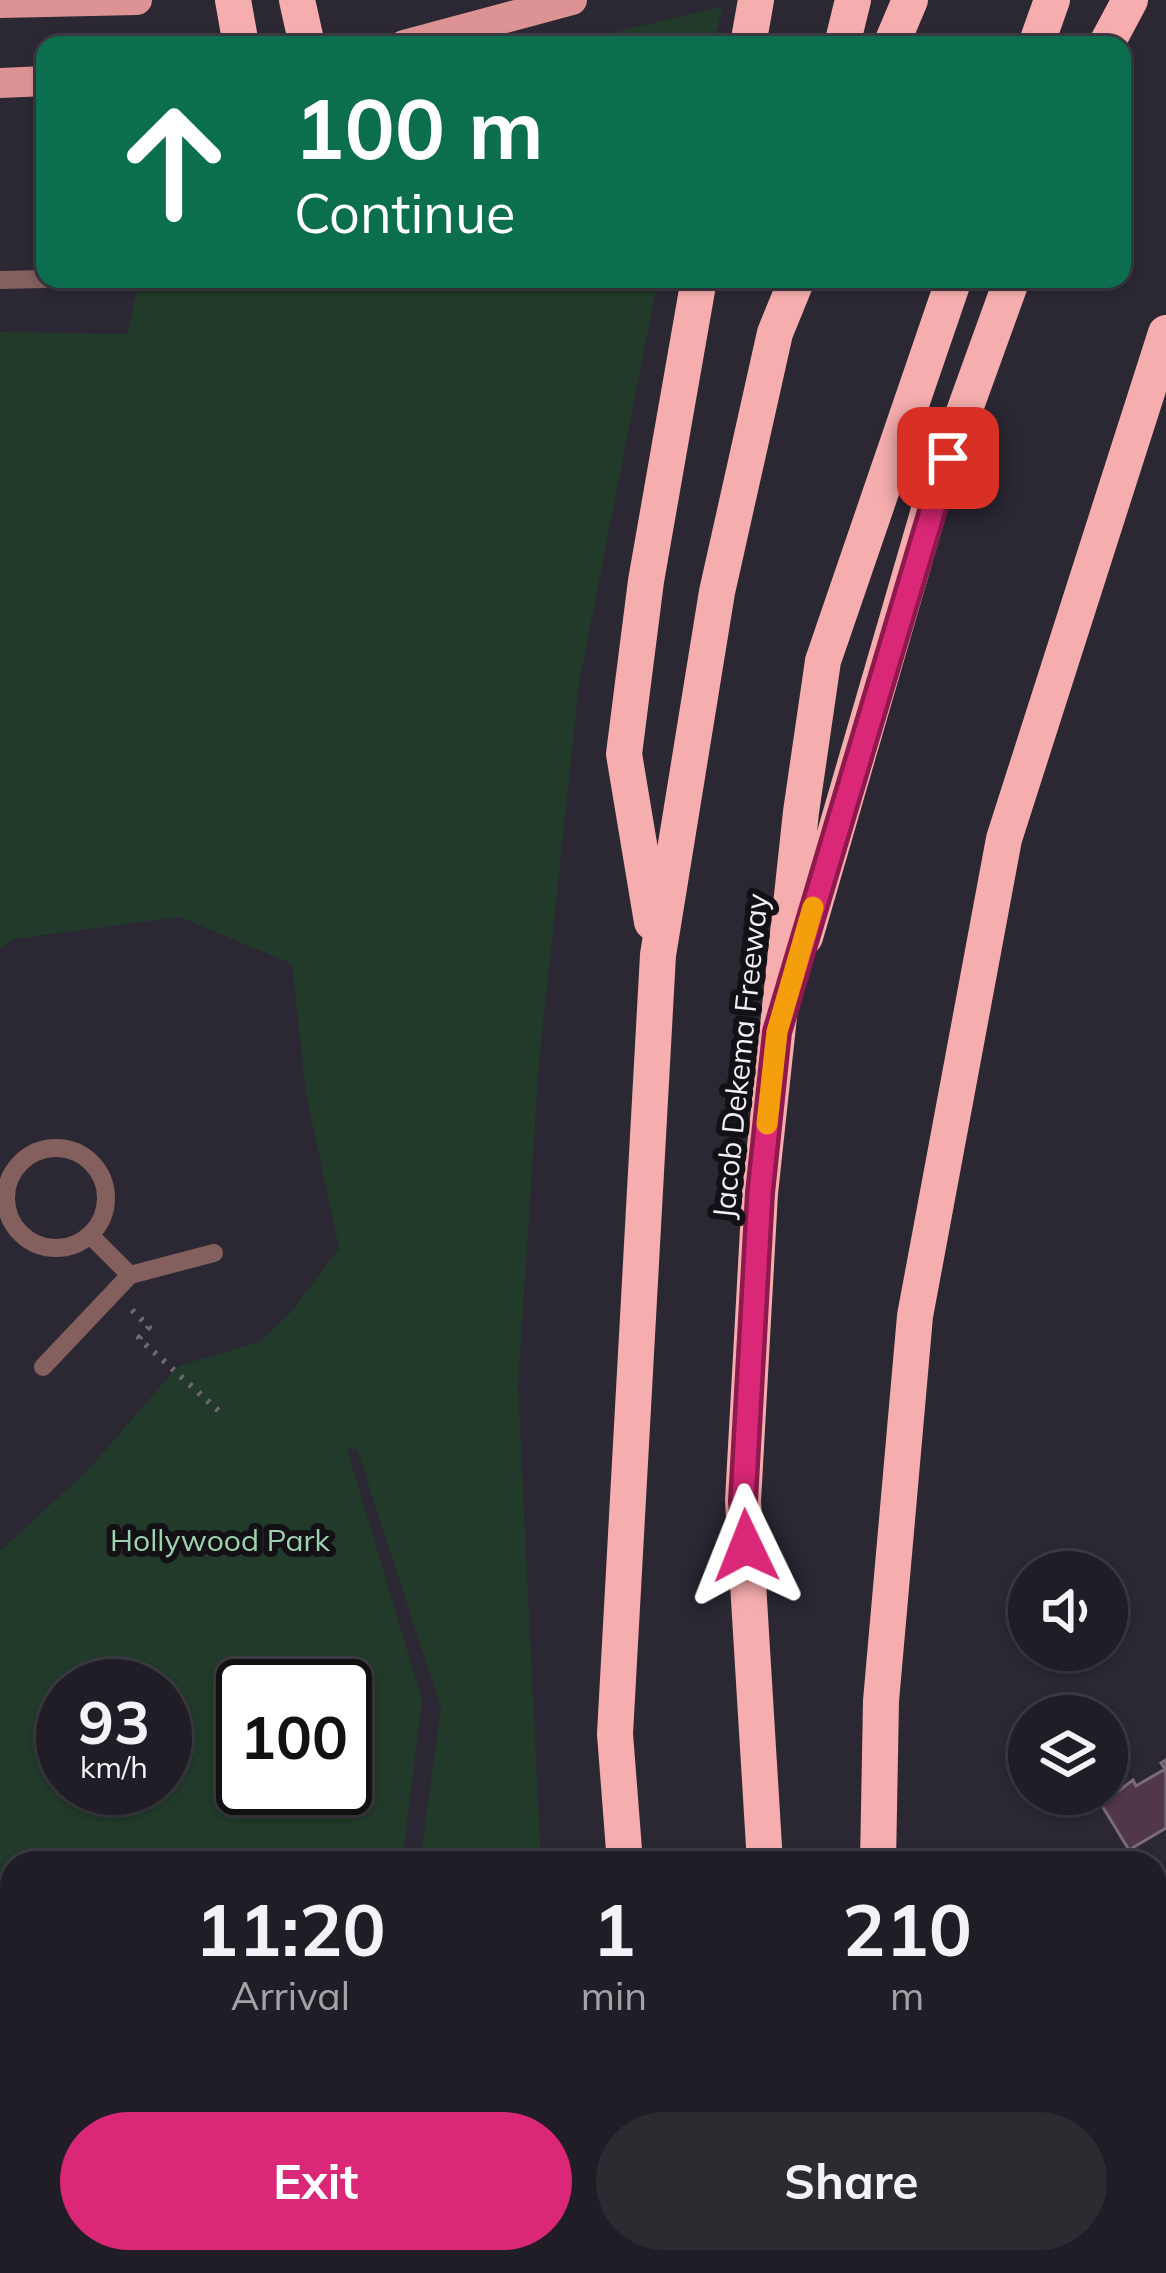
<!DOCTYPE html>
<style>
body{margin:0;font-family:Mulish,sans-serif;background:#2d2a32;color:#f1f3f6;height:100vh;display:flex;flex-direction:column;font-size:45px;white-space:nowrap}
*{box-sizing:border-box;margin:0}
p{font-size:39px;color:#a2a2a7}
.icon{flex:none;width:66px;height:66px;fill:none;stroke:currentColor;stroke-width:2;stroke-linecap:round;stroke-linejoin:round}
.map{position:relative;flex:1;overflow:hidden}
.panel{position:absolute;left:0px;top:1851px;width:1167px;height:423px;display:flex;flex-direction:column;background:#201d26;border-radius:36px 36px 0 0;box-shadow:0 3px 9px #0004,0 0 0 3px #3d3b43}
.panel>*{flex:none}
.hud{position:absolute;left:36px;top:36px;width:1095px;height:252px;border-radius:24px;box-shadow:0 3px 9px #0004,0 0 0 3px #3d3b43;background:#0b6e4f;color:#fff;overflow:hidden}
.buttons{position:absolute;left:1008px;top:1551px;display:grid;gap:24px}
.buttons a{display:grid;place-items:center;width:120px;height:120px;border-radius:50%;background:#201d26;box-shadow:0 3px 9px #0004,0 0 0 3px #3d3b43;font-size:60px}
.speed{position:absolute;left:36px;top:1659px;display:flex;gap:24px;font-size:60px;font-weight:700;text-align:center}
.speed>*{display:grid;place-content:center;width:156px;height:156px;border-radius:50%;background:#201d26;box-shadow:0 3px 9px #0004,0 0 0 3px #3d3b43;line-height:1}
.speed small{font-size:30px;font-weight:400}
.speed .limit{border:6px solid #111;border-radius:18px;background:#fff;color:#111}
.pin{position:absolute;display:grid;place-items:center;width:102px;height:102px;color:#fff;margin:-51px;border-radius:24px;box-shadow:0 6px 18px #0006}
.me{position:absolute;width:132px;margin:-66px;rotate:358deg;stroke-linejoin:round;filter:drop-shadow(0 0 9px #0008)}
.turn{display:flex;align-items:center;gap:42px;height:252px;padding:0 60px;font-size:54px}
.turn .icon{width:156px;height:156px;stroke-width:2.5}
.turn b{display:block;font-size:84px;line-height:102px}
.eta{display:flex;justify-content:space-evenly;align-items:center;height:204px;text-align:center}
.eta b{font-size:72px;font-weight:700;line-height:84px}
.action{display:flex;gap:24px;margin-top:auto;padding:24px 60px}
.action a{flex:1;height:138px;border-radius:72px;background:#db2777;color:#fff;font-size:48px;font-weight:700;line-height:138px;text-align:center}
.action a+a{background:#2d2a32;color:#f1f3f6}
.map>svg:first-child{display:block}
.green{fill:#213a29;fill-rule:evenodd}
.building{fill:#513748;stroke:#7a6c76;stroke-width:3}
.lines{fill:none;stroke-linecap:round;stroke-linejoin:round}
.path{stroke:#6d6974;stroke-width:6;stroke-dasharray:3 9;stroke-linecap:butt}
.lane{stroke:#835f5e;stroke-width:18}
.street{stroke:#835f5e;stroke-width:30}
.primary{stroke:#dd9393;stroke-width:30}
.highway{stroke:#f6adad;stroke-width:36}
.route-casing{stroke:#8e194d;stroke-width:30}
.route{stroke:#db2777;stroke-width:21}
.slow{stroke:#f59e0b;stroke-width:21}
.labels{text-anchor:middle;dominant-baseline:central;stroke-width:12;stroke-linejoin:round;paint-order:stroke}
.street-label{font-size:30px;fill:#f3f0f8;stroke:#131116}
.park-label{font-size:30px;fill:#9cd2ad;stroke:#131116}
</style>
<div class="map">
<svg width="1166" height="2273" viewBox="0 0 1166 2273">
<rect width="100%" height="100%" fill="#2b2733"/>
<path class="green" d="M723,6L713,45H561Z
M140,279H658L579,684L539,1063L518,1386L541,1863H420L441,1708L357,1449H347L422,1700L402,1863H12V2242L0,2252V1551L88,1470L178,1366L260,1342L291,1312L339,1248L306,1094L292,964L180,917L13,939L0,949V332L127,334ZM165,1686V1788H63V1686ZM345,1686V1788H243V1686Z
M371,2262H588L589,2273H371Z"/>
<path class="building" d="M1166,1760V1828L1129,1850L1101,1804L1133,1780L1136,1786L1165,1769L1161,1763Z
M1166,2055V2107L1164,2109L1155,2100V2066Z"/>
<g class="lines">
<path class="path" d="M132,1310L149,1327L139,1338L153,1352
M154,1352L221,1413
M0,2024L12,2033"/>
<path class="lane" d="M0,280L45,279
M6 1198a50 50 0 1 1 100 0a50 50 0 1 1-100 0Z
M90,1235L130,1275
M43,1367L130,1275L214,1253"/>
<path class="street" d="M1155,2249L1166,2237"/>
<path class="primary" d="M0,3L137,0
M404,45L572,0
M0,83L45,81"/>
<path class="highway" d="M233,0L241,45
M297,0L307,45
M748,45L756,0
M842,45L853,0
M891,45L910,0
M1036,45L1052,0
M1106,45L1130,0
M652,922L624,754L646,581L699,279
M805,937L931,503L1012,279
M625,1863L615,1734L658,955L717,592L775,333L797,279
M765,1863L743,1501L760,1193L801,812L823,661L954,279
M878,1863L881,1701L915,1316L1004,839L1166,333
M672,2262L674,2273
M825,2262L827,2273
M889,2262V2273"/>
</g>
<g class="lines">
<g class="route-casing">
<path id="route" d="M746,1546L743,1501L760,1193L777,1032L948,458"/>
</g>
<use href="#route" class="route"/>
<path class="slow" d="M767,1124L777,1032L813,907"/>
</g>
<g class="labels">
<g class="street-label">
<text transform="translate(740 1056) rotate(-84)">Jacob Dekema Freeway</text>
</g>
<g class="park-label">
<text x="220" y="1540">Hollywood Park</text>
</g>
</g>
</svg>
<div class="buttons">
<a><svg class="icon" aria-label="sound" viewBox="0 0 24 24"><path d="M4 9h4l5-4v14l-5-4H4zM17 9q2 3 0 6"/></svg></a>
<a><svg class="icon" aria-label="layers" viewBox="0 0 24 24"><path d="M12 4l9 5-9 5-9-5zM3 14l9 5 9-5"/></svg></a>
</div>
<div class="speed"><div>93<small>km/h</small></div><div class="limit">100</div></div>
<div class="pin" style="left:948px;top:458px;background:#d93025"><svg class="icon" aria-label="arrive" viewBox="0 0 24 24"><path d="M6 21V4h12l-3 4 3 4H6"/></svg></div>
<svg class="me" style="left:746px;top:1546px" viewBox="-20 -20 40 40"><path d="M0-17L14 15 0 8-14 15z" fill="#db2777" stroke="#fff" stroke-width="4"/></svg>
<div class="hud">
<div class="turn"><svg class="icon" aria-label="ahead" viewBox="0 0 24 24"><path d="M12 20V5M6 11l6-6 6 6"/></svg><div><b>100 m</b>Continue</div></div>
</div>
<section class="panel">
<div class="eta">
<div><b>11:20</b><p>Arrival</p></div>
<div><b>1</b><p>min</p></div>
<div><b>210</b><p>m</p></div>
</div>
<div class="action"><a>Exit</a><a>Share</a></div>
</section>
</div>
